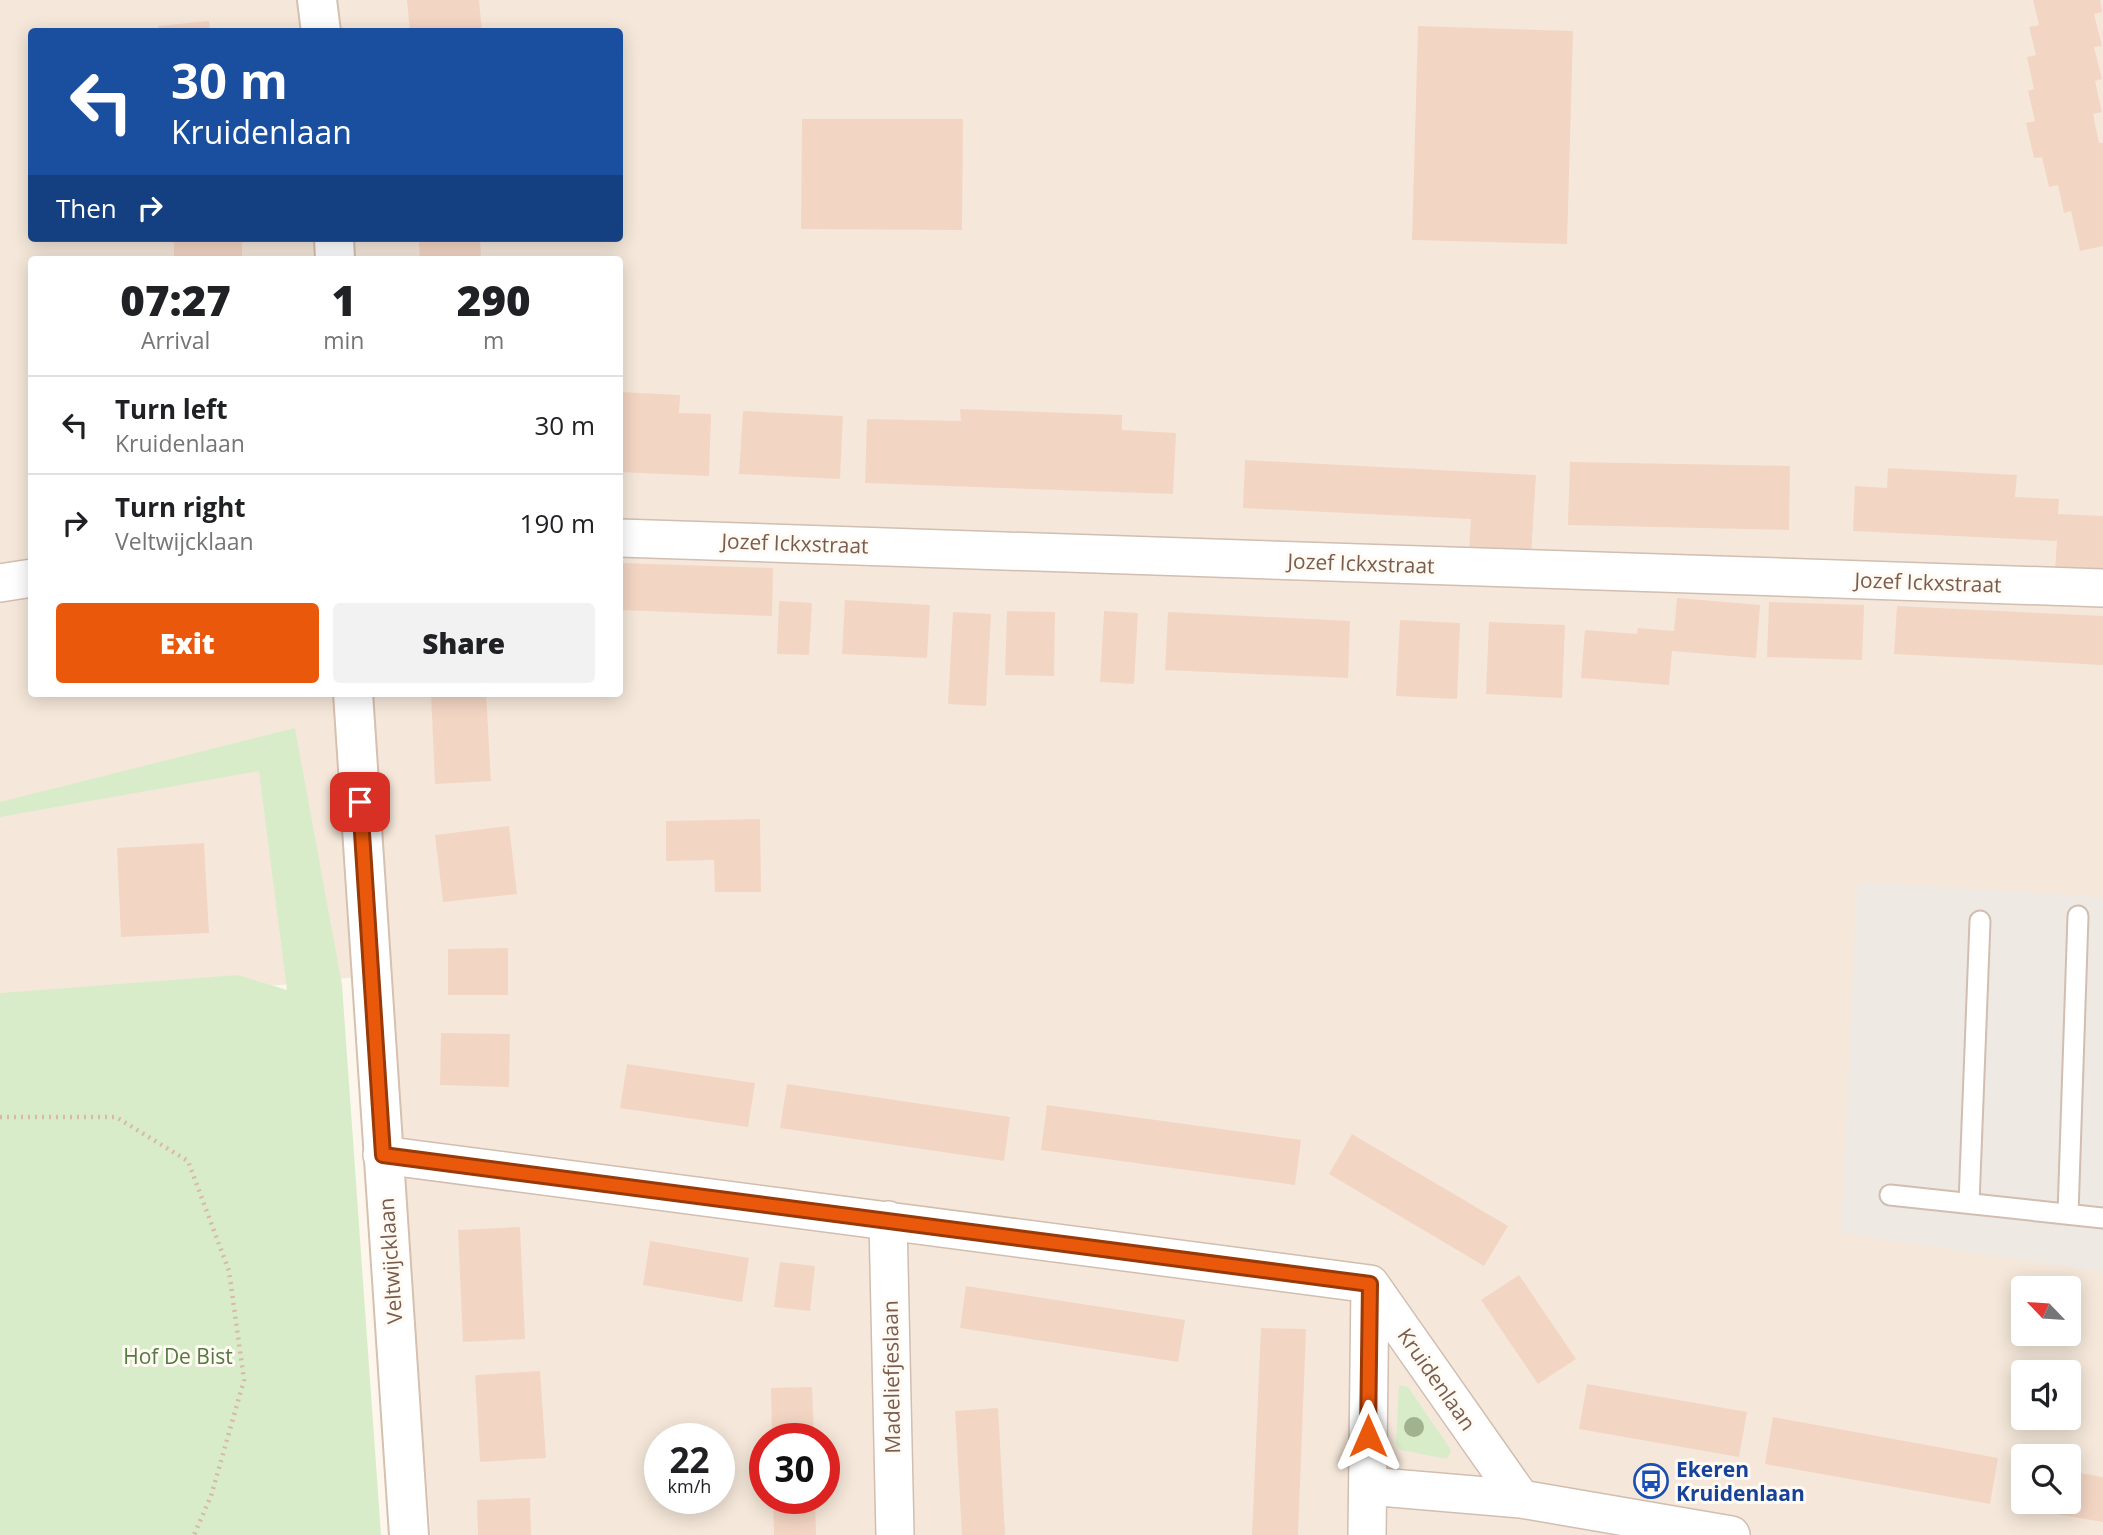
<!DOCTYPE html>
<style>
body{margin:0;font-family:"Open Sans",sans-serif;background:#f2f2f2;color:#202124;height:100vh;display:flex;flex-direction:column;font-size:26px;white-space:nowrap}
*{box-sizing:border-box;margin:0}
p{font-size:23px;color:#757577}
.icon{flex:none;width:38px;height:38px;fill:none;stroke:currentColor;stroke-width:2;stroke-linecap:round;stroke-linejoin:round}
.map{position:relative;flex:1;overflow:hidden}
.panel{position:absolute;left:28px;top:256px;width:595px;height:441px;display:flex;flex-direction:column;background:#fff;border-radius:7px;box-shadow:0 4px 18px #0003}
.panel>*{flex:none}
.banner{position:absolute;left:28px;top:28px;width:595px;height:214px;border-radius:7px;box-shadow:0 4px 18px #0003;background:#1a4fa0;color:#fff;overflow:hidden}
.needle{width:46px;rotate:295deg}
.controls{position:absolute;left:2011px;top:1276px;display:grid;gap:14px}
.controls a{display:grid;place-items:center;width:70px;height:70px;border-radius:7px;background:#fff;box-shadow:0 4px 18px #0003;font-size:35px}
.speed{position:absolute;left:644px;top:1423px;display:flex;gap:14px;font-size:35px;font-weight:700;text-align:center}
.speed>*{display:grid;place-content:center;width:91px;height:91px;border-radius:50%;background:#fff;box-shadow:0 4px 18px #0003;line-height:1}
.speed small{font-size:18px;font-weight:400}
.speed .limit{border:10px solid #d22;background:#fff;color:#111}
.pin{position:absolute;display:grid;place-items:center;width:60px;height:60px;color:#fff;margin:-30px;border-radius:14px;box-shadow:0 4px 10px #0006}
.me{position:absolute;width:77px;margin:-38px;rotate:0deg;stroke-linejoin:round;filter:drop-shadow(0 0 5px #0008)}
.turn{display:flex;align-items:center;gap:24px;height:147px;padding:0 28px;font-size:32px}
.turn .icon{width:91px;height:91px;stroke-width:2.5}
.turn b{display:block;font-size:49px;line-height:60px}
.then{display:flex;align-items:center;height:66px;padding:0 28px;background:#0003;gap:14px;font-size:26px}
.eta{display:flex;justify-content:space-evenly;align-items:center;height:119px;text-align:center}
.eta b{font-size:42px;font-weight:800;line-height:49px}
.cta{display:flex;gap:14px;margin-top:auto;padding:14px 28px}
.cta a{flex:1;height:80px;border-radius:7px;background:#ea580c;color:#fff;font-size:28px;font-weight:800;line-height:80px;text-align:center}
.cta a+a{background:#f2f2f2;color:#202124}
ul{padding:0;list-style:none}
li{display:flex;align-items:center;gap:21px;height:98px;padding:0 28px;border-top:2px solid #e0e0e0}
li div{flex:1}
li b{display:block;font-size:26px}
li em{font-style:normal}
.map>svg:first-child{display:block}
.residential{fill:#f5e8da;fill-rule:evenodd}
.industrial{fill:#efe9e4}
.green{fill:#d8ecc9}
.building{fill:#f3d5c3}
.lines{fill:none;stroke-linecap:round;stroke-linejoin:round}
.lane-casing{stroke:#d1beb0;stroke-width:23}
.street-casing{stroke:#d1beb0;stroke-width:40}
.secondary-casing{stroke:#d6c0b0;stroke-width:42}
.path{stroke:#d9b8a5;stroke-width:4.5;stroke-dasharray:2 5;stroke-linecap:butt}
.lane{stroke:#fff;stroke-width:19}
.street{stroke:#fff;stroke-width:37}
.secondary{stroke:#fff;stroke-width:38}
.tree{fill:#a0b28e}
.route-casing{stroke:#983908;stroke-width:18}
.route{stroke:#ea580c;stroke-width:12}
.labels{text-anchor:middle;dominant-baseline:central;stroke-width:6;stroke-linejoin:round;paint-order:stroke}
.street-label{font-size:21px;fill:#7a5c4d;stroke:#fffaf3}
.park-label{font-size:21px;fill:#537a41;stroke:#fffaf3}
.transit-label{font-size:21px;font-weight:bold;fill:#164399;stroke:#fffaf3;text-anchor:start}
</style>
<div class="map">
<svg width="2103" height="1535" viewBox="0 0 2103 1535">
<rect width="100%" height="100%" fill="#fdf6ec"/>
<path class="residential" d="M0,0H2103V1535H431L386,974L0,1014ZM32,32H620V238H32ZM32,259H620V693H32ZM2023,1288H2068V1334H2023ZM2023,1372H2068V1418H2023ZM660,1438H719V1498H660ZM765,1438H824V1498H765ZM2023,1456H2068V1502H2023Z"/>
<path class="industrial" d="M1857,882L2103,897V1272L1841,1233Z"/>
<path class="green" d="M295,728L342,985L381,1535H0V993L238,975L287,990L259,771L0,817V802Z
M1399,1385L1408,1387L1451,1450L1447,1459L1401,1450L1396,1445Z"/>
<path class="building" d="M407,0H479L482,32H410Z
M2033,0H2100L2102,12L2094,14L2102,46L2094,47L2102,79L2095,81L2102,112L2093,114L2099,143H2103V246L2080,251L2071,211L2064,213L2058,185L2049,187L2042,157L2034,158L2026,123L2035,121L2028,91L2034,89L2027,57L2036,55L2029,27L2039,25Z
M209,21L210,32H159L158,26Z
M1418,26L1573,31L1567,244L1412,240Z
M802,119H963L962,230L801,229Z
M174,238H242V259H174Z
M466,238H480L481,259H420L419,241Z
M620,392L680,395L679,413L711,414L709,476L620,472Z
M960,409L1122,415V430L1176,433L1173,494L865,483L867,419L961,421Z
M743,411L843,416L840,479L739,474Z
M1245,460L1536,475L1531,555L1469,553L1471,519L1243,508Z
M1570,462L1790,466L1789,530L1568,525Z
M1888,468L2017,475L2015,497L2059,499L2058,514L2103,516V573L2055,571L2057,541L1853,531L1855,486L1887,488Z
M620,563L773,568L772,616L620,610Z
M1677,598L1760,605L1756,658L1672,651L1669,685L1581,678L1585,630L1637,634L1638,628L1674,631Z
M845,600L930,605L927,658L842,654Z
M779,601L812,603L809,655L777,654Z
M1769,602L1864,605L1862,660L1767,657Z
M1897,606L2103,616V665L1894,654Z
M1007,611L1055,612L1054,676L1005,675Z
M1104,611L1138,613L1134,684L1100,682Z
M953,612L991,614L986,706L948,704Z
M1168,612L1350,621L1348,678L1165,670Z
M1400,620L1460,623L1457,699L1396,696Z
M1489,622L1565,625L1562,698L1486,694Z
M431,693H486L491,781L435,784Z
M760,819L761,892H715L714,860L666,861V821Z
M509,826L517,894L443,902L435,835Z
M204,843L209,933L121,937L117,848Z
M508,948V995H448V949Z
M441,1033L510,1034L509,1087L440,1085Z
M627,1064L755,1083L748,1127L620,1108Z
M787,1084L1010,1117L1004,1161L780,1128Z
M1047,1105L1301,1140L1295,1185L1041,1150Z
M1352,1134L1508,1226L1484,1266L1329,1174Z
M520,1227L525,1339L463,1342L458,1230Z
M650,1241L749,1258L742,1302L643,1285Z
M780,1262L815,1266L810,1311L774,1307Z
M1519,1275L1576,1359L1538,1384L1481,1300Z
M966,1286L1185,1320L1178,1362L960,1328Z
M1261,1328L1306,1329L1298,1535H1252Z
M540,1371L546,1458L480,1462L475,1375Z
M1587,1384L1747,1412L1739,1457L1579,1429Z
M812,1387L814,1438H772L771,1388Z
M998,1408L1005,1535H962L955,1411Z
M1773,1417L1998,1458L1990,1504L1765,1464Z
M2068,1471L2103,1477V1522L2020,1508L2022,1496L2023,1502H2068Z
M530,1498L531,1535H478L477,1500Z
M773,1498H815L816,1535H774Z"/>
<g class="lines">
<g class="lane-casing">
<path id="lane" d="M1890,1195L2103,1218
M1969,1203L1980,921
M2068,1214L2078,916"/>
</g>
<g class="street-casing">
<path id="street" d="M620,538L2103,588
M0,583L32,578
M382,1155L1370,1284L1521,1499
M888,1220L895,1535
M1368,1486L1521,1499L1731,1535
M1367,1535L1370,1284"/>
</g>
<g class="secondary-casing">
<path id="secondary" d="M317,0L321,32
M334,238L335,259
M353,693L409,1535"/>
</g>
<path class="path" d="M0,1117H116L188,1161L229,1271L244,1380L211,1496L194,1535"/>
<use href="#lane" class="lane"/>
<use href="#street" class="street"/>
<use href="#secondary" class="secondary"/>
</g>
<circle class="tree" cx="1414" cy="1427" r="10"/>
<g class="lines">
<g class="route-casing">
<path id="route" d="M360,802L383,1155L1370,1284L1368,1436"/>
</g>
<use href="#route" class="route"/>
</g>
<defs>
<g id="bus-ring" transform="scale(1.75)"><circle r="9.5" fill="#fffaf3" stroke="#1a4fb4" stroke-width="1.5"/><path d="M-5-6H5V4H4V6H2V4H-2V6H-4V4H-5ZM-3.5-4V0h7V-4ZM-3.5 1.2v1.5H-2V1.2ZM2 1.2v1.5H3.5V1.2Z" fill="#1a4fb4"/></g>
</defs>
<g fill-rule="evenodd">
<use href="#bus-ring" x="1651" y="1481"/>
</g>
<g class="labels">
<g class="street-label">
<text transform="translate(795 543) rotate(2)">Jozef Ickxstraat</text>
<text transform="translate(1361 563) rotate(2)">Jozef Ickxstraat</text>
<text transform="translate(1928 582) rotate(2)">Jozef Ickxstraat</text>
<text transform="translate(390 1261) rotate(-94)">Veltwijcklaan</text>
<text transform="translate(891 1377) rotate(-91)">Madeliefjeslaan</text>
<text transform="translate(1437 1379) rotate(55)">Kruidenlaan</text>
</g>
<g class="park-label">
<text x="178" y="1356">Hof De Bist</text>
</g>
<g class="transit-label">
<text x="1676" y="1469">Ekeren<tspan x="1676" dy="24">Kruidenlaan</tspan></text>
</g>
</g>
</svg>
<div class="controls">
<a><svg class="needle" viewBox="-14 -14 28 28"><path d="M0-13l5 13h-10z" fill="#e53935"/><path d="M0 13l5-13h-10z" fill="#757577"/></svg></a>
<a><svg class="icon" aria-label="sound" viewBox="0 0 24 24"><path d="M4 9h4l5-4v14l-5-4H4zM17 9q2 3 0 6"/></svg></a>
<a><svg class="icon" aria-label="search" viewBox="0 0 24 24"><circle cx="10" cy="10" r="6"/><path d="M15 15l6 6"/></svg></a>
</div>
<div class="speed"><div>22<small>km/h</small></div><div class="limit">30</div></div>
<div class="pin" style="left:360px;top:802px;background:#d93025"><svg class="icon" aria-label="arrive" viewBox="0 0 24 24"><path d="M6 21V4h12l-3 4 3 4H6"/></svg></div>
<svg class="me" style="left:1368px;top:1436px" viewBox="-20 -20 40 40"><path d="M0-17L14 15 0 8-14 15z" fill="#ea580c" stroke="#fff" stroke-width="4"/></svg>
<div class="banner">
<div class="turn"><svg class="icon" aria-label="left" viewBox="0 0 24 24"><path d="M17 20v-9H6M10 6l-5 5 5 5"/></svg><div><b>30 m</b>Kruidenlaan</div></div>
<div class="then">Then<svg class="icon" aria-label="right" viewBox="0 0 24 24"><path d="M7 20v-9h11M14 6l5 5-5 5"/></svg></div>
</div>
<section class="panel">
<div class="eta">
<div><b>07:27</b><p>Arrival</p></div>
<div><b>1</b><p>min</p></div>
<div><b>290</b><p>m</p></div>
</div>
<ul>
<li><svg class="icon" aria-label="left" viewBox="0 0 24 24"><path d="M17 20v-9H6M10 6l-5 5 5 5"/></svg><div><b>Turn left</b><p>Kruidenlaan</p></div><em>30 m</em></li>
<li><svg class="icon" aria-label="right" viewBox="0 0 24 24"><path d="M7 20v-9h11M14 6l5 5-5 5"/></svg><div><b>Turn right</b><p>Veltwijcklaan</p></div><em>190 m</em></li>
</ul>
<div class="cta"><a>Exit</a><a>Share</a></div>
</section>
</div>
